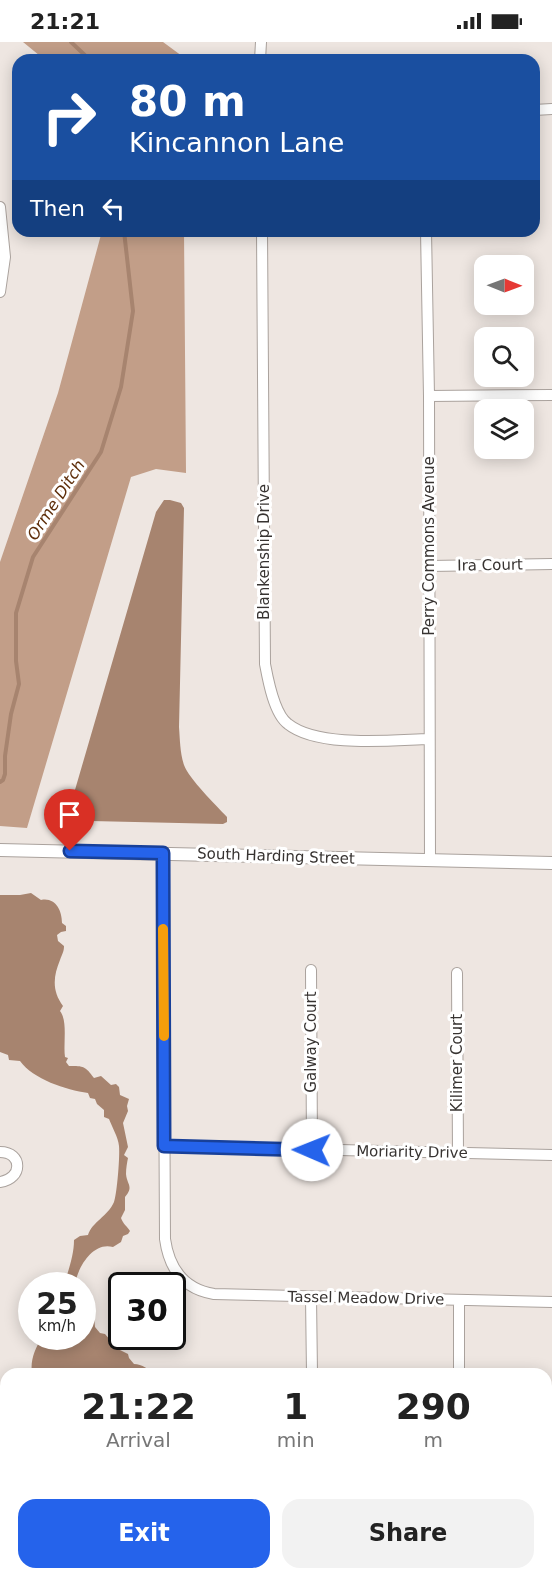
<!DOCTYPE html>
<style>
body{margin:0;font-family:"DejaVu Sans",sans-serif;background:#f2f2f2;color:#222;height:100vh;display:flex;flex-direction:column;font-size:22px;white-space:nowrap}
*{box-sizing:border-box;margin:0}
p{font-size:20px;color:#767676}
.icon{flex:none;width:33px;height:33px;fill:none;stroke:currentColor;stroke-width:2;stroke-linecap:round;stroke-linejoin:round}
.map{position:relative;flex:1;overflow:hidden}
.side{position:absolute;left:0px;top:1326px;width:552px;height:212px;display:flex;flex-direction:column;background:#fff;border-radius:18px 18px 0 0;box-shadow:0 3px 15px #0003}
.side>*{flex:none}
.hud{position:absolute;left:12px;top:12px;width:528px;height:183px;border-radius:18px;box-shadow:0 3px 15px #0003;background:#1a4fa0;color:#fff;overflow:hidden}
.needle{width:39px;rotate:91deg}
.tools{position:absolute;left:474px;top:213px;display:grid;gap:12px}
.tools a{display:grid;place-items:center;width:60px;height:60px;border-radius:12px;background:#fff;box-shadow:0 3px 15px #0003;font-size:30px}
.speed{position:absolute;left:18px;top:1230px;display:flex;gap:12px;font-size:30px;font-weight:700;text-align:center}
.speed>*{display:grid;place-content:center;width:78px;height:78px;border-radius:50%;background:#fff;box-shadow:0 3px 15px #0003;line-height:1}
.speed small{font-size:15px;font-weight:400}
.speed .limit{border:3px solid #111;border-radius:9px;background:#fff;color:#111}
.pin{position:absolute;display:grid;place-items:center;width:51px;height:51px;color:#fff;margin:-62px -26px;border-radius:50% 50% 50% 0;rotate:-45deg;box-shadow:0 0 6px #0007}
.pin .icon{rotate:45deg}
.me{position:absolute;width:66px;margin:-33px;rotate:271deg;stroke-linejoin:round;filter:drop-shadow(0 0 4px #0008)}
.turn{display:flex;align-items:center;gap:21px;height:126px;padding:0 18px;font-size:27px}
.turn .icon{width:78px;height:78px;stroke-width:2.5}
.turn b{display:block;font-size:42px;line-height:51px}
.then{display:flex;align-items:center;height:57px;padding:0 18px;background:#0003;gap:12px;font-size:22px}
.eta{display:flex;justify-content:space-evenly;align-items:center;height:102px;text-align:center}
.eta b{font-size:36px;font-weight:700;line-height:42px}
.primary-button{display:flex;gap:12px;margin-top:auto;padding:12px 18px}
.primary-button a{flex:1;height:69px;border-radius:18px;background:#2563eb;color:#fff;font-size:24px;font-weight:700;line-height:69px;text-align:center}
.primary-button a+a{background:#f2f2f2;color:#222}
.status{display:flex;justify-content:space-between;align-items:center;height:42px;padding:0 30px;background:#fff;direction:ltr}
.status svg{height:16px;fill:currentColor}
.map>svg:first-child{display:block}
.forest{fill:#c29e88}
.water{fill:#a7846f}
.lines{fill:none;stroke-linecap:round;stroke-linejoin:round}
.stream{stroke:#a7846f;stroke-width:4}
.minor-casing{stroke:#aaa29d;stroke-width:12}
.tertiary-casing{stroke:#aaa29d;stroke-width:14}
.secondary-casing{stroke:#aaa29d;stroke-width:15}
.minor{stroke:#fff;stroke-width:10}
.tertiary{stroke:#fff;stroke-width:12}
.secondary{stroke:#fff;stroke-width:14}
.route-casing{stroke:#184099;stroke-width:15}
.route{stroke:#2563eb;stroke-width:10}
.slow{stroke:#f59e0b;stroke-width:10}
.labels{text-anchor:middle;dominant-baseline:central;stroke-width:6;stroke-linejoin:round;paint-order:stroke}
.street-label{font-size:15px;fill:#373331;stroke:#fff}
.water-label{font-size:16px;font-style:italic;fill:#5f2f0b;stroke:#fff}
</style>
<div class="status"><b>21:21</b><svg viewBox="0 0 49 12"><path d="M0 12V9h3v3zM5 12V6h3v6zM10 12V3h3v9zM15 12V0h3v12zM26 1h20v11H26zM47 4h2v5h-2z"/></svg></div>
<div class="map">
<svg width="552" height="1537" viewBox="0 0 552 1537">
<rect width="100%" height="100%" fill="#eee6e1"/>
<path class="forest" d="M23,0H163L182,14V18H45Z
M102,189H184L186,431L156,427L131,435L27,786L0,784V520L58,351Z"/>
<path class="water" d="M164,458H170L181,461L184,466L179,685C180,698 180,711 184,723C189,737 216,763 227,775V780L223,782L91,779C79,778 75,777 70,765L156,470Z
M31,851L41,858C55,855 62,868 62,881L66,884V889L61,890L57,893L58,899L64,904C64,910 62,912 60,918C53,935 52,949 63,964L60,969C68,979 63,1002 65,1015L68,1016L66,1020L69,1024C84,1024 85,1024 94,1036L101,1034L111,1043L116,1042L119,1045L120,1053L129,1057L127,1064L128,1069L123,1081L128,1105L124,1113L128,1116C127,1121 126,1126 126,1132C127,1143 134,1144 125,1155V1168L121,1176C123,1182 127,1184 130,1189L128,1192L123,1194L121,1200L113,1205C93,1199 77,1226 75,1243H64C68,1229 74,1214 74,1198L80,1194L88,1193C92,1180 108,1174 114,1160C117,1152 120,1114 119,1104C118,1095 112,1085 109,1077L104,1075V1068L97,1062L95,1057L90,1056L88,1051C66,1048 33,1037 20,1019L9,1018L8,1013L0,1010V853H20Z
M83,1260L88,1270L94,1275L95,1285L100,1291L105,1292L116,1305H122L120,1308L128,1312L129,1316L134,1322C142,1322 149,1328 156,1332H32C30,1318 35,1307 42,1295L82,1294Z
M228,1532H269L276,1537H232Z"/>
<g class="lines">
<path class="stream" d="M71,0L90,18
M0,740L3,738L5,732V714L11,672L19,642L16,619V571L33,515L101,410L121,345L133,269L124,189"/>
<g class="minor-casing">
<path id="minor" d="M260,18L261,0
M534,68L552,67
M0,165L5,215L0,250
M262,189L265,622C268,638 274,672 288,682C318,706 392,698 429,697
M426,189L429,354L430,818
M429,354L552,353
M429,524L552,522
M163,811L165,1197C169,1226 183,1247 214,1252L552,1260
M311,928L312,1108
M457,931L458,1111
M164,1104L552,1113
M0,1110C23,1110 23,1137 0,1140
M311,1255L312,1332
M459,1258V1332
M26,1537V1532"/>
</g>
<g class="tertiary-casing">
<path id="tertiary" d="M0,808L552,821"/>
</g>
<g class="secondary-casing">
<path id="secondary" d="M0,1401L6,1403
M467,1532L487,1537"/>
</g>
<use href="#minor" class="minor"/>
<use href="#tertiary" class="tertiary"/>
<use href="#secondary" class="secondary"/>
</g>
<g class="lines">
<g class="route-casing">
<path id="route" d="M70,809L163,811L164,1104L312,1108"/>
</g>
<use href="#route" class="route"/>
<path class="slow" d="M163,887L164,994"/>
</g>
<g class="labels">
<g class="street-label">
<text transform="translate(429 504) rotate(-90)">Perry Commons Avenue</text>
<text transform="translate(264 510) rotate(-90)">Blankenship Drive</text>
<text transform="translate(490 523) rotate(-1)">Ira Court</text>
<text transform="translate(276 814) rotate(2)">South Harding Street</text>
<text transform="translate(311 1000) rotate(-90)">Galway Court</text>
<text transform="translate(457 1021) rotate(-90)">Kilimer Court</text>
<text transform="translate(412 1110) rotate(1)">Moriarity Drive</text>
<text transform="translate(366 1256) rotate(1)">Tassel Meadow Drive</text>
</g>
<g class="water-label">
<text transform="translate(56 458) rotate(-57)">Orme Ditch</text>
</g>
</g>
</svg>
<div class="tools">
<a><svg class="needle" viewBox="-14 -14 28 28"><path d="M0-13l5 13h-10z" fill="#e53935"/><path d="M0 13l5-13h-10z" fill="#767676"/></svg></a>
<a><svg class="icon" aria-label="search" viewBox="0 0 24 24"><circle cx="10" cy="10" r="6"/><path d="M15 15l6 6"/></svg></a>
<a><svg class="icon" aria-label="layers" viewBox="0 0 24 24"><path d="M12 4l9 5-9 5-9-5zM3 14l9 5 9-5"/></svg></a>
</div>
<div class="speed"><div>25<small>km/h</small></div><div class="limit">30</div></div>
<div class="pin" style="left:70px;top:809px;background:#d93025"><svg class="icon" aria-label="arrive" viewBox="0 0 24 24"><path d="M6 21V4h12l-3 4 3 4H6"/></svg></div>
<svg class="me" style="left:312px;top:1108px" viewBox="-20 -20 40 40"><circle r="19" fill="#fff"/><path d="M0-13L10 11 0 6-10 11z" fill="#2563eb"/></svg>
<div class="hud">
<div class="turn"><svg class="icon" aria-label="right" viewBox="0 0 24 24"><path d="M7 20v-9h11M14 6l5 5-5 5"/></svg><div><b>80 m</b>Kincannon Lane</div></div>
<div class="then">Then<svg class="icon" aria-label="left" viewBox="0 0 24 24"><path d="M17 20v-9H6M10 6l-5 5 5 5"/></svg></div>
</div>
<section class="side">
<div class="eta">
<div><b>21:22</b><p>Arrival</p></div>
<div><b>1</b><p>min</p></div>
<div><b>290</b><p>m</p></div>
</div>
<div class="primary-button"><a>Exit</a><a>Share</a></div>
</section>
</div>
